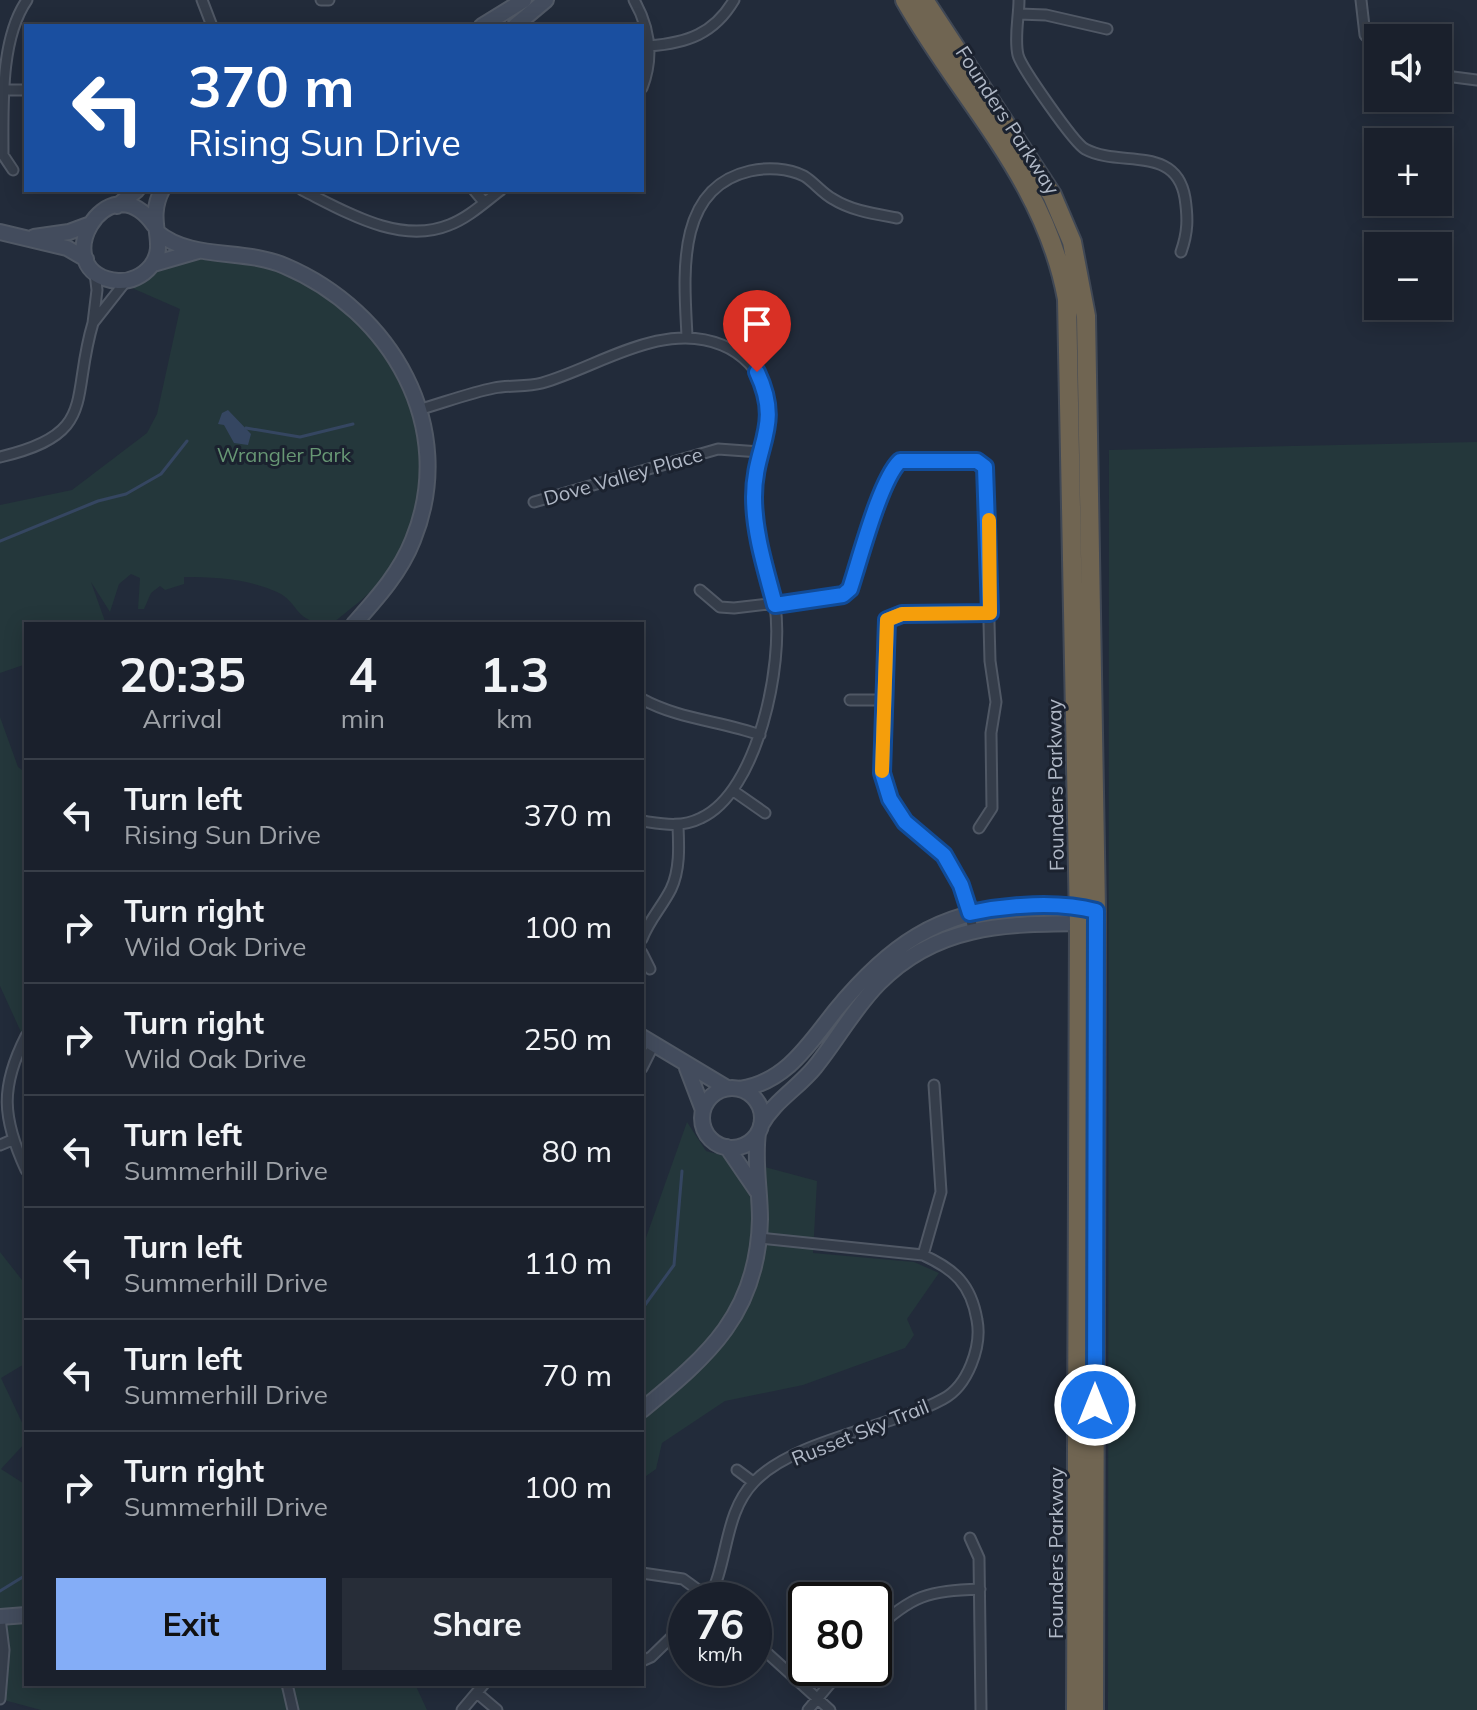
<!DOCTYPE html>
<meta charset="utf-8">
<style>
body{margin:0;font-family:Mulish,sans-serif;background:#272d38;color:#f1f3f6;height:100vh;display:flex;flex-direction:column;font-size:30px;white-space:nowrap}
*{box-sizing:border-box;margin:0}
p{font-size:26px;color:#9fa3a9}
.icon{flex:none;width:44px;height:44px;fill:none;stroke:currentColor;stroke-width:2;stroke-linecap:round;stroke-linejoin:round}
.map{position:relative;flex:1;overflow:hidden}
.side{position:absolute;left:24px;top:622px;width:620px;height:1064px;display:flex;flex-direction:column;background:#1a202c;border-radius:0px;box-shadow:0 4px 20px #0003,0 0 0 2px #383e48}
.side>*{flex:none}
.hud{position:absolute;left:24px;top:24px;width:620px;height:168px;border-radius:0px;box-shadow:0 4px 20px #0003,0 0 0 2px #383e48;background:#1a4fa0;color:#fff;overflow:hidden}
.controls{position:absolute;left:1364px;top:24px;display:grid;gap:16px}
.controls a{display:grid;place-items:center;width:88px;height:88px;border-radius:0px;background:#1a202c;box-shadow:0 4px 20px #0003,0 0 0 2px #383e48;font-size:40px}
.speed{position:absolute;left:668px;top:1582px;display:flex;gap:16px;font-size:40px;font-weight:700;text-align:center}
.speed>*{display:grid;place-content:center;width:104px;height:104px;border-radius:50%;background:#1a202c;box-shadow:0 4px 20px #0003,0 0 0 2px #383e48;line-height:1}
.speed small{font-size:20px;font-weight:400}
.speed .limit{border:4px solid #111;border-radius:12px;background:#fff;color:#111}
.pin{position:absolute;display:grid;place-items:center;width:68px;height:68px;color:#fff;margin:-82px -34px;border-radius:50% 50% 50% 0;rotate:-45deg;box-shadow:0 0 8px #0007}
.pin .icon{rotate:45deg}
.me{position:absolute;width:88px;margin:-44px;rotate:0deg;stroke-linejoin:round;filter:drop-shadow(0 0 6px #0008)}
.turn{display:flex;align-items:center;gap:28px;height:168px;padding:0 32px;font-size:36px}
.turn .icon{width:104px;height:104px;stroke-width:2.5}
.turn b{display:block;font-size:56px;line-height:68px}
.eta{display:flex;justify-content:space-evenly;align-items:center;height:136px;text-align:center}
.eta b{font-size:48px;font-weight:700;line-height:56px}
.action{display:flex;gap:16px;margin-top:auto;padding:16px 32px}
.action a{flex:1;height:92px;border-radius:0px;background:#84adf7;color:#111;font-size:32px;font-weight:700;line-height:92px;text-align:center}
.action a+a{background:#272d38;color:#f1f3f6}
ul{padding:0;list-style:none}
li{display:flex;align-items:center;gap:24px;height:112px;padding:0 32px;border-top:2px solid #383e48}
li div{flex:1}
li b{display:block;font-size:30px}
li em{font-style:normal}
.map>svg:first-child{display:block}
.green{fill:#24373b}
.water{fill:#354661}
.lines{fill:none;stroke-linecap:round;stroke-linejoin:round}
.stream{stroke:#354661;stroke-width:3}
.street-casing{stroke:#505865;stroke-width:13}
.secondary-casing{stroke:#505865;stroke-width:18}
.highway-casing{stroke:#404855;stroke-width:22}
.street{stroke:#353d4a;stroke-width:9}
.secondary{stroke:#434c5d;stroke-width:14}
.highway{stroke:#706552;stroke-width:18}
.route-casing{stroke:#114b97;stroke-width:20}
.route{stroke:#1a73e8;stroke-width:14}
.slow{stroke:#f59e0b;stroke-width:14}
.labels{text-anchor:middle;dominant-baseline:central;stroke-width:6;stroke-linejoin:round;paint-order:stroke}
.street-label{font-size:20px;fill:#b0b8c6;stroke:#1b222f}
.park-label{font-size:20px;fill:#679774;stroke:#1b222f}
</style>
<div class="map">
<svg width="1477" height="1710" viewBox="0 0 1477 1710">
<rect width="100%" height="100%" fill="#222b3a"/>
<path class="green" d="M186,257C220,258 257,260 288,274C400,324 468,475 382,579C369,596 348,610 332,624C293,624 300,602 277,592C249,579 215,577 184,577V584L165,590L160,586L151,593L144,609H138L140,578L131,574L119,584L110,612L91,582L106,624H26V664L0,673V505L72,490L147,433L157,414L180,309L132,288L170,262Z
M1477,442V1710H1108L1109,450Z
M0,717L18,767L26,773V1043L0,986Z
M687,1122L706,1151L817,1181L813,1253L914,1262L939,1273L907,1319L914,1335L905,1348L803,1385L725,1401L662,1443L656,1469L642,1479V1249Z
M0,1252L22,1280L26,1363L1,1378L26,1431V1442L1,1469L26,1485V1684H415L427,1710H41L0,1699Z"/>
<path class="water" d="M228,410L251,434L248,445L234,443L224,425L218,424L222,413Z"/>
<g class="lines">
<path class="stream" d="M246,428L300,437L353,424
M0,541L98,501L126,494L161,474L187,441
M642,1309L674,1265L682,1171
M0,1591L26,1575"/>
<g class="street-casing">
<path id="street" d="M202,0L212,26
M321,0H329
M634,0C650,28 654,57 642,88
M1019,0C1019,17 1014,38 1018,55C1021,67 1074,143 1085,149C1120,168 1176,144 1185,198C1188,218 1188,232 1181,252
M1361,0L1365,35L1378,49
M1019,14L1046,15L1107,29
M649,46C687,43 714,34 734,0
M1438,75L1477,80
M3,90H26
M13,170L3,155C3,105 0,39 27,0
M302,190C346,212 400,245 449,225C468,218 485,202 501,190
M474,190L484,202
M95,273L97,290L93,323L126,281
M687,336C684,275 675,188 750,171C767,167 788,168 804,176C814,182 822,193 833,199C852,211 876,214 897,218
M418,410C443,403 469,393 494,388C510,385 527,387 542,383C598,367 663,320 722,345C742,353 760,371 766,392C776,428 752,462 754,499C755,537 770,569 775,606C784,663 758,792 701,818C681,828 663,824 642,821
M0,457C99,434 70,399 93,323
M534,502L718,449L760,452
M700,590L720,607L734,608L843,595L850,589L893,468L900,461H977L985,467L990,661L996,702L991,733L992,808L979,828
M642,699C678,719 721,721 760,735
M850,700H884
M735,792L765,813
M973,930C968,904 961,876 944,855C927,834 901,825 890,798C874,760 884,681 884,638L887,620L902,614L990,613
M642,939C649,920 662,907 671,889C680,870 679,847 678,826
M642,953L650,969
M26,1036C0,1087 2,1118 26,1170
M642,1068L654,1044
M0,1145L12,1140
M923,1255L941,1192L934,1085
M737,1470L753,1482
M970,1538L979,1558L981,1710
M642,1573L683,1579L712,1600
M708,1600C729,1563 723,1514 754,1482C795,1439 890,1428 943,1399C968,1386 982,1346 977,1320C971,1284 954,1269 923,1255L759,1238
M0,1618L4,1650L0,1699
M874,1631C912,1595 928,1591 980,1589
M754,1641L830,1710
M642,1661L651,1657L686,1623
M287,1684L293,1710
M477,1693L497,1710
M462,1710L484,1684
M808,1710L843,1668"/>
</g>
<g class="secondary-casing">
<path id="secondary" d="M482,26L524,0
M515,26L546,0
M117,206L137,190
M154,225C107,158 43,274 118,281C130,282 143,276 151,266C169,243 145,223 162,190
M0,232L67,248L86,259
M157,232C191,261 245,248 285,266C391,311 459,427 413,540C400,573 377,598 354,624
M34,237L69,232L88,225
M153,264L198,251
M642,1037L727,1088
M687,1068L703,1110
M702 1118a30 30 0 1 1 60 0a30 30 0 1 1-60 0Z
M740,1089C786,1082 809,1044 836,1010C888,947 938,910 1021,907C1043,907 1067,903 1088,909
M761,1125C774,1101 798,1088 815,1067C837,1040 854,1008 879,983C936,925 1003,924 1079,923L1087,917
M727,1147L757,1191
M642,1410C709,1355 758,1313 760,1219C760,1190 754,1162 758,1133
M0,1617L26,1615"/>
</g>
<g class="highway-casing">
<path id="highway" d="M905,0C963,102 1045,179 1067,299L1079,923L1076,1710
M924,0L1052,195L1072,242L1086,316L1096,911L1094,1710"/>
</g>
<use href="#street" class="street"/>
<use href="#secondary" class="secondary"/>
<use href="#highway" class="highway"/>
</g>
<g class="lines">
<g class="route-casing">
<path id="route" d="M757,372C783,427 754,444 754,497C754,534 766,570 775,605L843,595L850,589C860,559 880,480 900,461H977L985,467L990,613L902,614L887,620L882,773L890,799L905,822L944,855L961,885L970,913C1008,905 1058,901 1096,911L1095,1405"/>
</g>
<use href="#route" class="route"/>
<path class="slow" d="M882,771L887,620L902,614L990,613L989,520"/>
</g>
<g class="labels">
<g class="street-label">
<text transform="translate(1008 120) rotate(57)">Founders Parkway</text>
<text transform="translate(623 476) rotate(-16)">Dove Valley Place</text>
<text transform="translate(1055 785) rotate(-91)">Founders Parkway</text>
<text transform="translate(860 1432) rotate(-22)">Russet Sky Trail</text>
<text transform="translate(1055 1553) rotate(-90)">Founders Parkway</text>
</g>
<g class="park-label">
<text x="284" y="454">Wrangler Park</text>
</g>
</g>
</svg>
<div class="controls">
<a><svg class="icon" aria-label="sound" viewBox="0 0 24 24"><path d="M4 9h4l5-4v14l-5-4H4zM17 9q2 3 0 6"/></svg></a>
<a>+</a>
<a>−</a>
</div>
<div class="speed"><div>76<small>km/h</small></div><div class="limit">80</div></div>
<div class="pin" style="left:757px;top:372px;background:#d93025"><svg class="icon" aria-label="arrive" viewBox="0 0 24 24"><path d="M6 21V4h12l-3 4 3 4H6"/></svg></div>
<svg class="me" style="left:1095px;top:1405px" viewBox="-20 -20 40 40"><circle r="17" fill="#1a73e8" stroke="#fff" stroke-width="3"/><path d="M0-11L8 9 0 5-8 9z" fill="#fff"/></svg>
<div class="hud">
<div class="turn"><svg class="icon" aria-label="left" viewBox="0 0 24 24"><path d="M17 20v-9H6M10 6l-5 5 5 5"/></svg><div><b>370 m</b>Rising Sun Drive</div></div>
</div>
<section class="side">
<div class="eta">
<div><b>20:35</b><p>Arrival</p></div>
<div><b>4</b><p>min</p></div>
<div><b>1.3</b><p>km</p></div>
</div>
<ul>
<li><svg class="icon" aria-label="left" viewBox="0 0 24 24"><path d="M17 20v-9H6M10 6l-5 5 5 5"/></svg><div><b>Turn left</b><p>Rising Sun Drive</p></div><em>370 m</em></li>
<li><svg class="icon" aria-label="right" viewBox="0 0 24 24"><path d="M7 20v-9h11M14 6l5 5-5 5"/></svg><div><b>Turn right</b><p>Wild Oak Drive</p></div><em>100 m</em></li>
<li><svg class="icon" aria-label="right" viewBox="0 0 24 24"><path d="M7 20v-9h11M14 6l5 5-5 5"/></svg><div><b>Turn right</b><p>Wild Oak Drive</p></div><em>250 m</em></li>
<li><svg class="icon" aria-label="left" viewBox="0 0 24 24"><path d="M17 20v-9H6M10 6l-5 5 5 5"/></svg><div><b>Turn left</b><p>Summerhill Drive</p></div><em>80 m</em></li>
<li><svg class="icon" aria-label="left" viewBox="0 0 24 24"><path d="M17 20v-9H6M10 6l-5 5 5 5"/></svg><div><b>Turn left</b><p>Summerhill Drive</p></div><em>110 m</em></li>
<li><svg class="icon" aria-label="left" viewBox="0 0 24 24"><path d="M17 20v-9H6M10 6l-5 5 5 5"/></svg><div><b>Turn left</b><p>Summerhill Drive</p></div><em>70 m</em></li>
<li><svg class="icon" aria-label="right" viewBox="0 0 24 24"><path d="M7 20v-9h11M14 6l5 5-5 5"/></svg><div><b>Turn right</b><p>Summerhill Drive</p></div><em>100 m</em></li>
</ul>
<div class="action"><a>Exit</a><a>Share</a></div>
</section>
</div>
